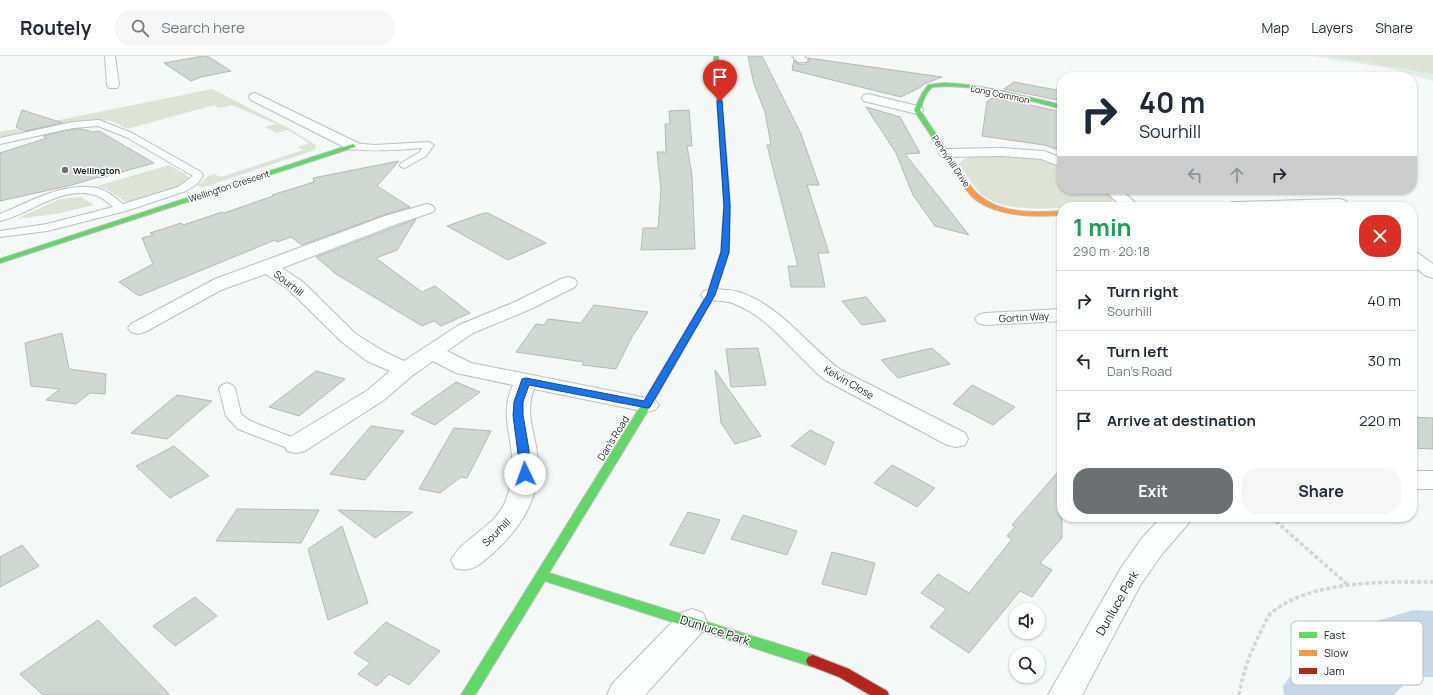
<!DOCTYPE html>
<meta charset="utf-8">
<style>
body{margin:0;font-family:Manrope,sans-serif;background:#f6f6f7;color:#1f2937;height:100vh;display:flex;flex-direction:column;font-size:15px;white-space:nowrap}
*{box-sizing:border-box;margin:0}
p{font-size:13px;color:#747a83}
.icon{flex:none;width:22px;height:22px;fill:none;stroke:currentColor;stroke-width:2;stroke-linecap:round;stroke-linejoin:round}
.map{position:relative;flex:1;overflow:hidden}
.panel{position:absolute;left:1057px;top:146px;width:360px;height:320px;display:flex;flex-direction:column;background:#fff;border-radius:16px;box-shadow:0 1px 3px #0004}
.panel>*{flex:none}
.guide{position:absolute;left:1057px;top:16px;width:360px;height:122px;border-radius:16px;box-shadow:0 1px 3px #0004;background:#fff;color:#1f2937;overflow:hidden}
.tools{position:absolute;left:1009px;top:547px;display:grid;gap:8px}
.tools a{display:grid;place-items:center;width:36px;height:36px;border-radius:50%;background:#fff;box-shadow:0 1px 3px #0004;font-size:20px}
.pin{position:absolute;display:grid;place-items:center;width:34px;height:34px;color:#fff;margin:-41px -17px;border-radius:50% 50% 50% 0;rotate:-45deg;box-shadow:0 0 4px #0007}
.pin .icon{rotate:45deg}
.me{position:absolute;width:44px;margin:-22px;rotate:357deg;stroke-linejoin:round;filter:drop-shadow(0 0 3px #0008)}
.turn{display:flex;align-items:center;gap:14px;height:84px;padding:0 16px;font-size:18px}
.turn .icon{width:52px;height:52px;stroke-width:2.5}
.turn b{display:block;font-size:28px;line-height:34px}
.lanes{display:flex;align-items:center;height:38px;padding:0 16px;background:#0003;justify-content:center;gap:20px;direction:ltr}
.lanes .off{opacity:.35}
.round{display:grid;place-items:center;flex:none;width:42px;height:42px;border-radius:16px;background:#f6f6f7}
.headline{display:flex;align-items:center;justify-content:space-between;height:68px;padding:0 16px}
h1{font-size:24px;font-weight:700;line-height:30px;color:#1e9e55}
.action{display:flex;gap:8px;margin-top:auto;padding:8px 16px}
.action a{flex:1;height:46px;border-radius:16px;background:#6d7070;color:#fff;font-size:16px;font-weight:700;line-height:46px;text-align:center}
.action a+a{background:#f6f6f7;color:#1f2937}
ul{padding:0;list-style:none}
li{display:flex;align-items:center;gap:12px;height:60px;padding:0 16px;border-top:1px solid #e0e1e3}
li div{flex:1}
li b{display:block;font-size:15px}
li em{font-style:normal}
header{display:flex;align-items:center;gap:24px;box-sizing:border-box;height:56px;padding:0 20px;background:#fff;border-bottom:1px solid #e0e1e3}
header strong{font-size:19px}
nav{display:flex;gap:22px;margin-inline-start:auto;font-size:14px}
.search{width:280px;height:36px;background:#f6f6f7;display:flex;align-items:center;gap:10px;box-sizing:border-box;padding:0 14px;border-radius:16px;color:#747a83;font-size:15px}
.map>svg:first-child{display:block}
.built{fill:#e2eeec}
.green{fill:#dde4d5}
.water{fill:#c6d7e7}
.building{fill:#d0d8d4;stroke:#b6b9b8}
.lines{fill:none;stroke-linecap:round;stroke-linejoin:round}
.lane-casing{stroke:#bcc0bf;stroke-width:2}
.street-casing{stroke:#bcc0bf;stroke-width:2}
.fast-casing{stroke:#bcc0bf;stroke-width:2}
.slow-casing{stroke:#bcc0bf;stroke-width:2}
.jam-casing{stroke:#bcc0bf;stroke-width:2}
.path{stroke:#d5d6d6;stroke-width:3.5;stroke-dasharray:4 2.5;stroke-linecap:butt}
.lane{fill:#fdfefe;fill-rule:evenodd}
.street{fill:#fdfefe;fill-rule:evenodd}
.fast{fill:#63d668;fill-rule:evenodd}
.slow{fill:#ff974d;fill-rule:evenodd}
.jam{fill:#b3261e;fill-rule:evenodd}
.route{fill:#1a73e8;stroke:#114b97}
.poi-dot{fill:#6d7070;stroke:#fff;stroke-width:1.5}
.labels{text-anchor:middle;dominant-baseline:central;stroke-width:3;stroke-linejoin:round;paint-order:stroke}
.far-street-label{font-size:9px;fill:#242626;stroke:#fff}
.far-poi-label{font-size:9px;font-weight:bold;fill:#242626;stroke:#fff;text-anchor:start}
.street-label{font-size:10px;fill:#242626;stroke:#fff}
.near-street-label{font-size:12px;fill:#242626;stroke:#fff}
.key{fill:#fff;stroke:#bdbebe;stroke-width:1}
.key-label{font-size:11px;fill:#242626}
</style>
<header>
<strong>Routely</strong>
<div class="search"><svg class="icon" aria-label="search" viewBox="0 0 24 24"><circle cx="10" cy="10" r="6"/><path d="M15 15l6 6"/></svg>Search here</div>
<nav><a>Map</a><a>Layers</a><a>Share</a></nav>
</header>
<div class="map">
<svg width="1433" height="639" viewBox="0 0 1433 639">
<rect width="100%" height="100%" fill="#f4f9f8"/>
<path class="built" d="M1312,0H1433V25L1387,12Z"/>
<path class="green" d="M1329,0H1433V18Z
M212,33L290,73L316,89L315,94L201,132L198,129L208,120L214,118L221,121L303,94L298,91L309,87L288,74L276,77L265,71L276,68L232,49L220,52L214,49L127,73C121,70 116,66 110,65C78,60 32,75 0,82V76Z
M994,99L1026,101L1038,103L1062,112V133H1101L1113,142L1111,148L1103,151H1062V152C1038,153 1000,155 981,138C972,130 966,117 959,108C966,98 983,99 994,99Z
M169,109L187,119L189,122L178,131L130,146L124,145L105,132L94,131Z
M81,141L94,149L56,158L16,163L60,143Z"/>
<path class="water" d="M1413,554L1433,555V621H1411L1394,639H1284L1283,630L1319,583Z"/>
<path class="building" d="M203,0H207L231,15L201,21L191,25L164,7Z
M748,0H762L801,78L819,129H807L829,197H818L825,231H791L788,210H798L767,89H771L765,56L754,28Z
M808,2L942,21L924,28L921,31L901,41L792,14L794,4L798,8H806L810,4Z
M1014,26L1062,35V45L1004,33Z
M994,41L1062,56V95L1044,89L982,80L987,46Z
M866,51L900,61L920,97L905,98L969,179L935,170L913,139L896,97Z
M22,54L63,67L26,75L16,71Z
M689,54L692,90H687L692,119L695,193L641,194L643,172H658L661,134L657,96H666L665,68H670L669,55Z
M73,73H82L93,76L99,75L154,107L100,122L99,121L72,129L0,145V97L47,82L43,80Z
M399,105L377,130L410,151L384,159L302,189L291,181L277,186L275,184L139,240L119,226L153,208L142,182L153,179L150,177L181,167L183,169L222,156L224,157L273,140L272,139L314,126L313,122Z
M484,157H488L546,187L508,204L447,170Z
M416,163L397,194L376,202L377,203L422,236L435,230L470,257L441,270L434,265L422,270L336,218L316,201Z
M866,241L886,265L862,269L842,245Z
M594,249L648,256L632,281L616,313L582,309L584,306L516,296L536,268L544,269L548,263L581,267Z
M62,277L69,313L106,318L105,338L90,337L76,348L46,344L60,333L31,330L25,287Z
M758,292L766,329L731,331L726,293Z
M932,292L950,308L898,322L881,304Z
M715,314L761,380L735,388L721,367Z
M316,315L345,323L299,360L269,351Z
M456,326L480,336L435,369L411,358Z
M972,329L1015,351L993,369L953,348Z
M177,339L212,345L167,383L131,377Z
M1412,361L1433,362V393L1412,392Z
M371,370L404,375L365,424L330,418Z
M454,372L491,375L467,422L461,421L440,437L419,433Z
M810,374L834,386L825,409L791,390Z
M174,390L209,420L170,442L136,410Z
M892,409L935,432L917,451L874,427Z
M1062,411V482L1040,507L1052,514L1032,541L1020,535L969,597L930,571L946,553L921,537L938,518L969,537L1012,483L1007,480L1015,471L1012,469Z
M237,453L319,454L301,487L216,485Z
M338,454L413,456L375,482Z
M688,456L720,464L704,498L670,489Z
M743,459L797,475L787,499L731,483Z
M342,470L368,547L328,564L308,493Z
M22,489L39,510L0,531V501Z
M832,496L875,507L866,539L822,528Z
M195,541L217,560L175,590L153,570Z
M98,564L170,639H43L20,618Z
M386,566L440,595L409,629L389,618L377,630L358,618L370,607L354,597Z"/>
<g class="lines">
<g class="lane-casing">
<path id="lane" d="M99,64L132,77L201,116L203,120L197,128L186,135L126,155L47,175L0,181V175L47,168L113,151C108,147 102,141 95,139C62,129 30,158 0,165V158C29,146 71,122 103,134C110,137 117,143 123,148L178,131L193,120L126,81L98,70L73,72L0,88V82L73,66Z
M429,86L434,89L426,100L405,112L401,111L400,109L401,107L420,96L422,92C409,93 356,98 348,90L353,87L374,89Z
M227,327L232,329L235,332L241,358L250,365L302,385L304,389L302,393L296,395L290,393L238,373L226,360L219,332L222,329Z"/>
</g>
<g class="street-casing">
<path id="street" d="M105,0H115L119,29L117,32H109L107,29Z
M792,0H804L808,4L806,6H798Z
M255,37L358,87L360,90L358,93L353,94L348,93L251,44L249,41L251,38Z
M868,38L922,51L923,54L922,57L917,58L864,45L862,42L864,39Z
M1002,92L1044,95L1062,102V111L1041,103L1002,100L946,101L941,100L939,97L941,94L946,93Z
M1103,133H1120L1140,151H1122Z
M1340,143L1346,145L1348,148L1346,151H1225L1227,148L1233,146Z
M427,148L433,150L435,153L433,156L397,168L282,212L303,226L356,278L383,295L404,305L459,269L517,245L561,223L568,221L575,223L577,227L575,231L531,253L473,277L447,295L471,307L647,342L655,344L659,349L655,354L647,356L534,333C526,353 532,370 536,390C544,436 525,468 492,498C479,509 472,517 455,512L451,504C463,481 496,471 506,444C512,427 514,409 511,392C508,368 502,353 513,329L456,317L433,305L413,319L384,344L305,395L296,397L287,395L284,389L287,383L368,334L390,315L367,305L342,286L289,234L266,218L221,234L145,276L138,278L131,276L128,272L131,268L215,223L385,160Z
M1412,196L1418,197L1433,208V222L1426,220L1412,209Z
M711,233C721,234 732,233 742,237C783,252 807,289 841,314L965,377L968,383L965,389L956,391L947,389L825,324C794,299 771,261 732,247C724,244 713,245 704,243L701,239L704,235Z
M1062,253V265L985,269L978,267L975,263L978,259L985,257Z
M1412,415H1433V433H1412Z
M1162,461H1191L1188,468L1162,498L1141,528L1082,639H1048L1121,512L1142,482Z
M692,553L703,557L707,566L703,575L645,639H607L612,628L681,557Z"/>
</g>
<g class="fast-casing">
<path id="fast" d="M714,0H718L729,132L726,134L723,132Z
M944,27C984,29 1023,40 1062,49V53C1020,42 975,27 932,31L926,38L920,54L965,122L962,124L959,122L914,54L922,38L928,29Z
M353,88L356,90L355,91L0,207V203Z
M650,340L655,343L549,517L813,599L818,601L820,605L818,609L813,611L545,525L475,639H461L645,343Z"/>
</g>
<g class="slow-casing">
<path id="slow" d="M960,121H964C969,127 973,135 980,140C1001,158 1036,157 1062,155V159C1035,161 999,161 976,144C969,139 964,130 959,122Z
M726,130L729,132L730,150L729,196L715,239L655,343L653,345H647L645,343L707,239L721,196L724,150L723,132Z"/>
</g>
<g class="jam-casing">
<path id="jam" d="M813,599L849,613L887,635L889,639H870L839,621L808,609L806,605L808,601Z"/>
</g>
<path class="path" d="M1271,461L1348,529
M1239,639C1243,615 1251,595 1262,573C1265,568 1267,561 1271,557C1311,524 1383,526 1433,526"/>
<use href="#lane" class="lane"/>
<use href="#street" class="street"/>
<use href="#fast" class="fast"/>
<use href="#slow" class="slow"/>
<use href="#jam" class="jam"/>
</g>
<path class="route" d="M720,43L722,45L730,150L729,196L715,239L650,351L647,352L529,329L523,346V359L529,394L530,418L529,421H521L513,359L514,346L522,323L526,322L644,345L707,239L721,196L724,150L717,45Z"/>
<circle class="poi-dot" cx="65" cy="114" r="4"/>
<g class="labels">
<g class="far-street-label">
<text transform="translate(1000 38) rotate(12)">Long Common</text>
<text transform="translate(951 105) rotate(56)">Pennyhill Drive</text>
<text transform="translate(229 130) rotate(-18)">Wellington Crescent</text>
</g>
<g class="far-poi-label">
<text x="73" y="114">Wellington</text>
</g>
<g class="street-label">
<text transform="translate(289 227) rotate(38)">Sourhill</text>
<text transform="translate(1024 261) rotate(-3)">Gortin Way</text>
<text transform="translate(849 326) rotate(30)">Kelvin Close</text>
<text transform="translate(613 382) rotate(-58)">Dan's Road</text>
<text transform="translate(496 476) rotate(-45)">Sourhill</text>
</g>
<g class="near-street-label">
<text transform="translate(1117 547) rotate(-60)">Dunluce Park</text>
<text transform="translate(715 574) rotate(18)">Dunluce Park</text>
</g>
</g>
<rect x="1291" y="565" width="132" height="64" rx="6" class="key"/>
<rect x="1299" y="576" width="18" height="6" fill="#63d668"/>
<rect x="1299" y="594" width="18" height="6" fill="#ff974d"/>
<rect x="1299" y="612" width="18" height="6" fill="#b3261e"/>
<g class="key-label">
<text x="1324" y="583">Fast</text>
<text x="1324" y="601">Slow</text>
<text x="1324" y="619">Jam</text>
</g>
</svg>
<div class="tools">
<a><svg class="icon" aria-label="sound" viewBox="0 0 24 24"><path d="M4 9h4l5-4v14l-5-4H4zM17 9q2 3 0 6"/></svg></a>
<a><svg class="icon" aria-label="search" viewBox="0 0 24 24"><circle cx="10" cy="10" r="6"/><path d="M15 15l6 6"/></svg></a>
</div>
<div class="pin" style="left:720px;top:45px;background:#d93025"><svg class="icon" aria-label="arrive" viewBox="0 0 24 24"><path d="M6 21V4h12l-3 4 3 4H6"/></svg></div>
<svg class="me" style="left:525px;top:418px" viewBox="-20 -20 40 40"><circle r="19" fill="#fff"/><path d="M0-13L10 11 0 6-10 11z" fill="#1a73e8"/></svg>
<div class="guide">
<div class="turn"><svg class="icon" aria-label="right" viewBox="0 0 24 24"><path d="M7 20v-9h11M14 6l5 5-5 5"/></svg><div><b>40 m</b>Sourhill</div></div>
<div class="lanes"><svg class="icon off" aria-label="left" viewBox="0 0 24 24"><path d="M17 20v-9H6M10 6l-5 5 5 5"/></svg><svg class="icon off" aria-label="ahead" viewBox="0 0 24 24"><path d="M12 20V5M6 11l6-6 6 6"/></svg><svg class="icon" aria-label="right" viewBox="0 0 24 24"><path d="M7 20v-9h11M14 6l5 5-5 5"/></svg></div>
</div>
<section class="panel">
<div class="headline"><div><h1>1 min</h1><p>290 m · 20:18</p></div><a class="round" style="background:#d93025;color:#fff"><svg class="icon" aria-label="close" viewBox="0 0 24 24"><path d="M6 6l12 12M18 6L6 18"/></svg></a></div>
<ul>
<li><svg class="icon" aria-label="right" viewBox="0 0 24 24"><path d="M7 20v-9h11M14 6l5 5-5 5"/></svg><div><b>Turn right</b><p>Sourhill</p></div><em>40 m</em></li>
<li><svg class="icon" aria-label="left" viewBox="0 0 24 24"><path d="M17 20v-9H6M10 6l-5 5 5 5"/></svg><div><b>Turn left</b><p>Dan's Road</p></div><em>30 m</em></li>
<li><svg class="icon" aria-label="arrive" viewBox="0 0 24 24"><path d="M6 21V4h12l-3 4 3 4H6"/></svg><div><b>Arrive at destination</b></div><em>220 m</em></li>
</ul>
<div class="action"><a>Exit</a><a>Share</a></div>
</section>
</div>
